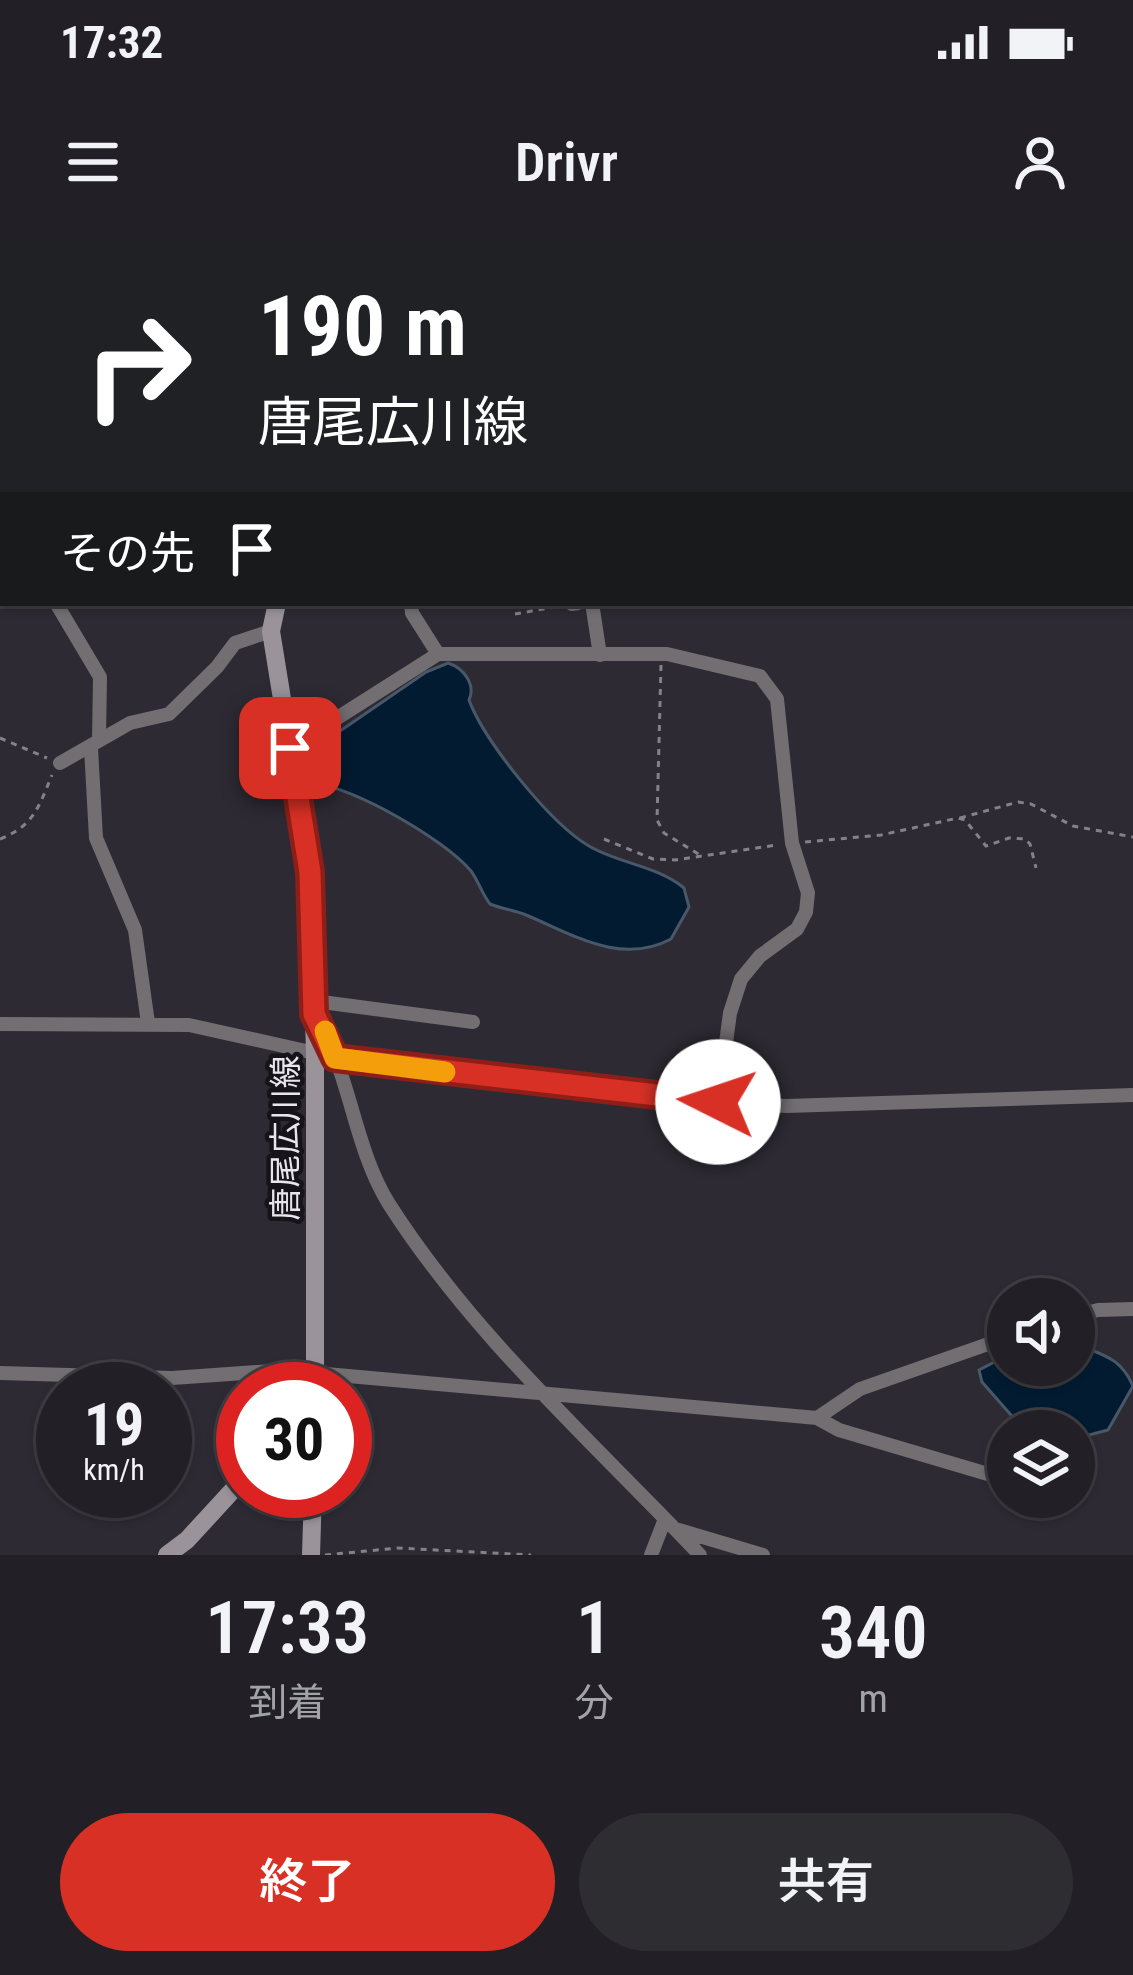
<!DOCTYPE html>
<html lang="ja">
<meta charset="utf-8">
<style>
body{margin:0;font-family:"Roboto Condensed","Noto Sans JP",sans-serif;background:#2e2d32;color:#f1f3f6;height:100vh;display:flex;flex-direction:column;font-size:45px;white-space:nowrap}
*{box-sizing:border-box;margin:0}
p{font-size:39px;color:#a2a3a7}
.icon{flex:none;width:66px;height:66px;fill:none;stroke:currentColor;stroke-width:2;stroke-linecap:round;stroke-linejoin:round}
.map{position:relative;height:1315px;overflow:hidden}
.side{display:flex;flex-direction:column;background:#222026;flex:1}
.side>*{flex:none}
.top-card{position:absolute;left:0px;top:0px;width:1134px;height:366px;box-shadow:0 3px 9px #0004,0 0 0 3px #3f3e43;background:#202124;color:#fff;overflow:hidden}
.buttons{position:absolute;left:987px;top:1038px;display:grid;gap:24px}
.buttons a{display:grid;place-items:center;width:108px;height:108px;border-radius:50%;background:#222026;box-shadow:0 3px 9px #0004,0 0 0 3px #3f3e43;font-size:60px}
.speed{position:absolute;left:36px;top:1122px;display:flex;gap:24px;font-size:60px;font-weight:700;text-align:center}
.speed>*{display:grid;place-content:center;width:156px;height:156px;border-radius:50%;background:#222026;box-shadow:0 3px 9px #0004,0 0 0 3px #3f3e43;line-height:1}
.speed small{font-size:30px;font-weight:400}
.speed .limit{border:18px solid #d22;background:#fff;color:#111}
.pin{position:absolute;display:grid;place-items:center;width:102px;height:102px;color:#fff;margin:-51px;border-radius:24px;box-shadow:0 6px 18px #0006}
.me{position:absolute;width:132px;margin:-66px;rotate:274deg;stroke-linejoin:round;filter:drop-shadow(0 0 9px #0008)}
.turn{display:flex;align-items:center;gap:42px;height:252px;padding:0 60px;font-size:54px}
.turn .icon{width:156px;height:156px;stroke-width:2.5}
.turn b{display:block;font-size:84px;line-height:102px}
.then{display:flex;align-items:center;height:114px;padding:0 60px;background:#0003;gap:24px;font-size:45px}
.eta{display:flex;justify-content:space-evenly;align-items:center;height:204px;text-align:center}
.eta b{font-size:72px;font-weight:600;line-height:84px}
.action{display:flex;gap:24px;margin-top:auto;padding:24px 60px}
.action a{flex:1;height:138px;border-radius:72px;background:#d93025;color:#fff;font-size:48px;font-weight:600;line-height:138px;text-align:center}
.action a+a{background:#2e2d32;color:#f1f3f6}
.status{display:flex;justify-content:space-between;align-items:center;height:84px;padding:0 60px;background:#222026;direction:ltr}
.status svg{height:33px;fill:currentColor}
header{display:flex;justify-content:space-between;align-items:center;height:156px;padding:0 60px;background:#222026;font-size:54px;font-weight:600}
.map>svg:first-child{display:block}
.water{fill:#031b31;stroke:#485869;stroke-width:3}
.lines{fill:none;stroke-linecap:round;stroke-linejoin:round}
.path{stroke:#848289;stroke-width:3;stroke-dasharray:6 6;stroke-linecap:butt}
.lane{stroke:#726e72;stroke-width:6}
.street{stroke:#726e72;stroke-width:14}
.secondary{stroke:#9a949a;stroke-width:18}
.route-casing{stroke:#8d1f18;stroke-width:30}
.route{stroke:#d93025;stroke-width:21}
.slow{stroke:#f59e0b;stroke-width:21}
.labels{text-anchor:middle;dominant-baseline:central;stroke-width:9;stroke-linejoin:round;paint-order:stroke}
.street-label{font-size:33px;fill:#e8e6ec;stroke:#151418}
</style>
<div class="status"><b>17:32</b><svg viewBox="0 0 49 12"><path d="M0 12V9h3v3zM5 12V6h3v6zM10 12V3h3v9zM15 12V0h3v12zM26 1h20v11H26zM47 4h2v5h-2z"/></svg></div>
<header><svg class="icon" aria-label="menu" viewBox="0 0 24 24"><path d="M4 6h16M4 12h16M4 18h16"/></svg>Drivr<svg class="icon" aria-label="person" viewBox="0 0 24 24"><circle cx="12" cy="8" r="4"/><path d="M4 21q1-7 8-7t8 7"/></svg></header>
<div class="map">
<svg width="1133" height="1315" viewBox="0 0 1133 1315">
<rect width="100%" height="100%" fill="#2d2a33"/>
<path class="water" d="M448,423C464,428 476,445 469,460C484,501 551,584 589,606C617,623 658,626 684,648L689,667L671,699C621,726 572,694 526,675C514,670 502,669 490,664C482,654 479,642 471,631C444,599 353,547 313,543L308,513L426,432Z
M1074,1103C1101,1115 1120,1116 1133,1146L1108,1190L1074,1199V1191H1025L982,1142L979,1130L1008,1115V1125H1074Z"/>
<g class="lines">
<path class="path" d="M1131,173L1133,172
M1131,347L1133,348
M515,374L560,366
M661,425L657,580L664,593L700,615
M0,498L47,518
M960,578L1018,562L1031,564L1073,586L1133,597
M0,599C34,586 39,566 52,535
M604,599L653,619L675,620L777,605
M805,602L881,595L958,578L965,580L986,606L1009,598L1025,599L1030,604L1036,628
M325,1315L398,1308L531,1315"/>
<path class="lane" d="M976,0L977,3"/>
<path class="street" d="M374,0L375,3
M662,0L663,3
M989,3L991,0
M1131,124H1133
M0,204L3,203
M56,363L100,437L99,500
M411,363L412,373L438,414
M592,363L600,415
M572,364L578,363
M91,508L96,598L135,690L148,783
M290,508L438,414H667L760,436L777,459L792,603L808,653L806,672L797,689L760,716L741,739L730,773L718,862
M60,523L130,483L169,474L217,427L235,403L271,391
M314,761L473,782
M315,776C351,833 353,906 389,964C474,1097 592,1201 700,1315
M0,784L189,785L315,813
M335,818L659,858L786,866L1133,855
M1074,1076L1098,1070L1133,1069
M0,1133L172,1138L315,1128
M315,1133L817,1178L860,1149L1008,1097
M817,1178L839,1190L1008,1240
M277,1251L296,1268
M679,1290L763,1315
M651,1315L665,1279"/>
<path class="secondary" d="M272,0L273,3
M277,363L271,391L310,632L315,813V1149
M167,1315L187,1300L243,1239
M311,1315L313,1251"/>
</g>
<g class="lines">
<g class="route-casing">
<path id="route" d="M290,508L310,632L314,774L335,818L718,862"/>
</g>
<use href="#route" class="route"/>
<path class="slow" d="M325,791L335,818L445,832"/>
</g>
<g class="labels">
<g class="street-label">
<text transform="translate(285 898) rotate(-90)">唐尾広川線</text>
</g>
</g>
</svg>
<div class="buttons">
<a><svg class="icon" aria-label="sound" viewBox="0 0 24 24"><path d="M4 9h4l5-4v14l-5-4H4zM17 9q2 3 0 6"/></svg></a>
<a><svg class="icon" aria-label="layers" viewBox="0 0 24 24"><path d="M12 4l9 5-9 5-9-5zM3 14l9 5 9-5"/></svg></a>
</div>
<div class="speed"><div>19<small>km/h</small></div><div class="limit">30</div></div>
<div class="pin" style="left:290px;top:508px;background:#d93025"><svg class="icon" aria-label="arrive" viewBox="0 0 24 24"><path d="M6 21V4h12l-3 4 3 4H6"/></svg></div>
<svg class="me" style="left:718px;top:862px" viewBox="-20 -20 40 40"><circle r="19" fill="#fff"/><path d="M0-13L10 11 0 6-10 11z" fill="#d93025"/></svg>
<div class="top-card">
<div class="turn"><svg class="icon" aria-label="right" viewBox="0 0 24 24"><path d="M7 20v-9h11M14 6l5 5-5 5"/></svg><div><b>190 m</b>唐尾広川線</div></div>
<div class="then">その先<svg class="icon" aria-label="arrive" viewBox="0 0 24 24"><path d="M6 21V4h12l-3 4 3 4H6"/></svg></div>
</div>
</div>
<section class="side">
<div class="eta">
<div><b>17:33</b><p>到着</p></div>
<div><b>1</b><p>分</p></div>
<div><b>340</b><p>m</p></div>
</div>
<div class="action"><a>終了</a><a>共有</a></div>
</section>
